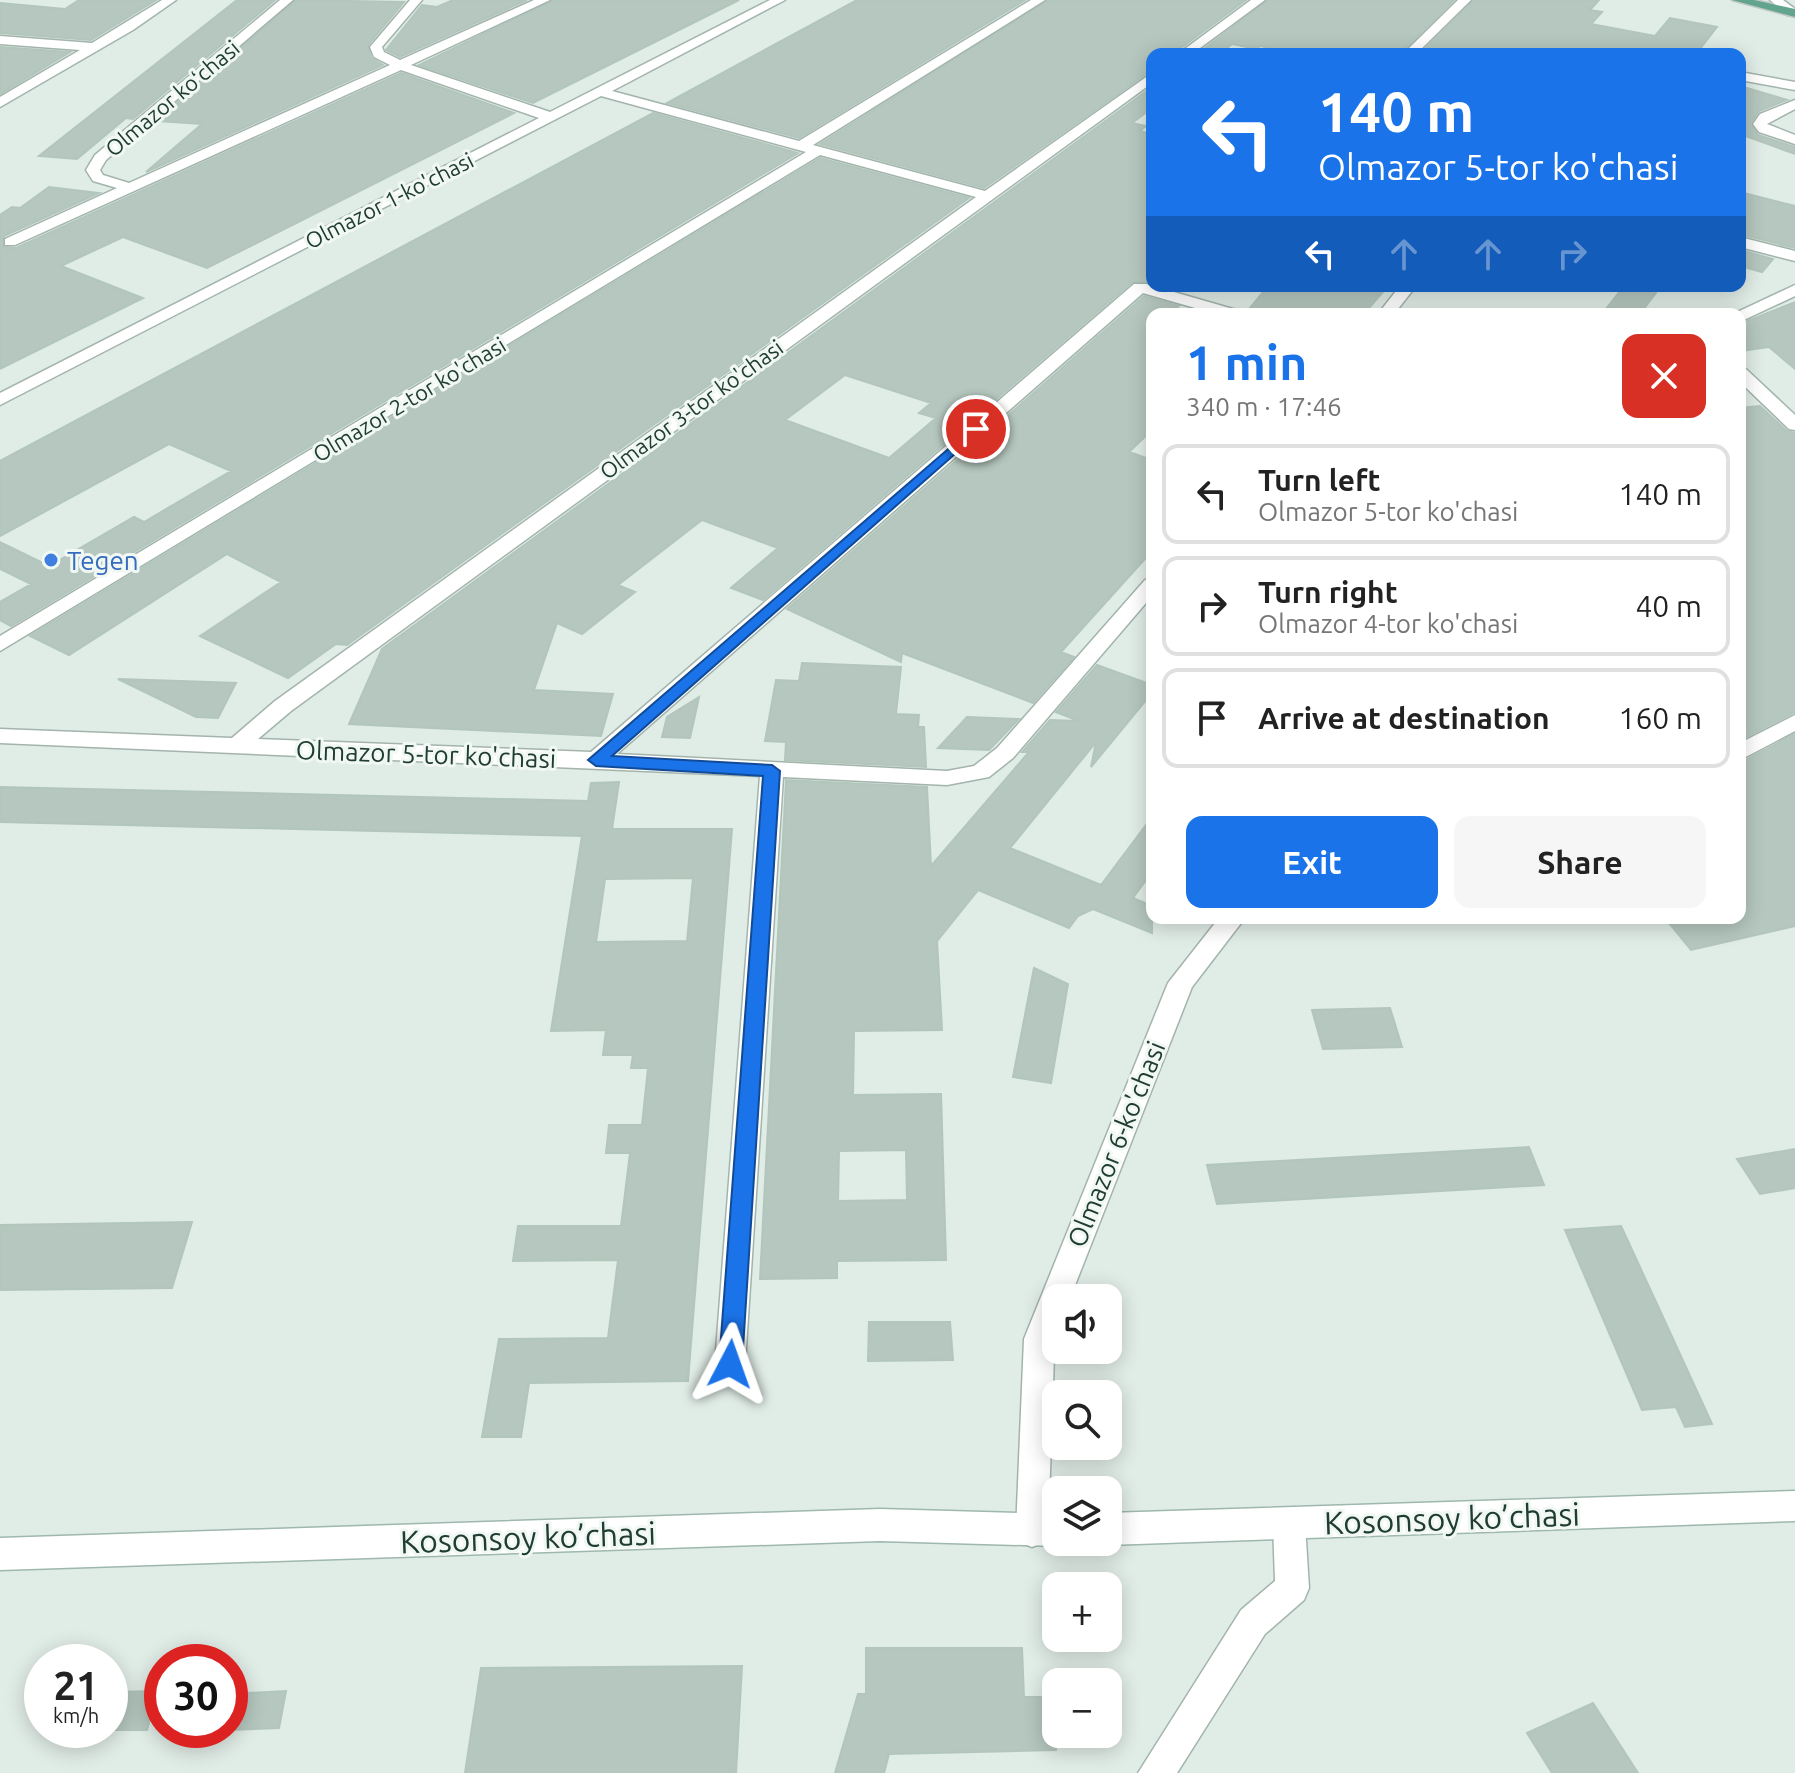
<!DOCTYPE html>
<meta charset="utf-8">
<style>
body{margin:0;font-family:Ubuntu,sans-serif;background:#f6f6f6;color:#222;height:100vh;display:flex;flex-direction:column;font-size:30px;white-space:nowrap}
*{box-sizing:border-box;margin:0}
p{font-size:26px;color:#767676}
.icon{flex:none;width:44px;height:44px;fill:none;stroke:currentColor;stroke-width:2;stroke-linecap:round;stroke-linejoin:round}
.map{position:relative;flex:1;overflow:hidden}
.side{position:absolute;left:1146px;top:308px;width:600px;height:616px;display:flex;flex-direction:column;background:#fff;border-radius:16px;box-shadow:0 4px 20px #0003}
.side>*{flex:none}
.hud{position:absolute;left:1146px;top:48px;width:600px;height:244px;border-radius:16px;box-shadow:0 4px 20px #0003;background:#1a73e8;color:#fff;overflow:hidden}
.fabs{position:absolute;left:1042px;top:1284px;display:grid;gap:16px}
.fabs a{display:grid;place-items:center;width:80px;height:80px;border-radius:16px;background:#fff;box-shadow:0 4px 20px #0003;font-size:40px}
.speed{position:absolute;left:24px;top:1644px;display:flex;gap:16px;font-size:40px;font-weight:700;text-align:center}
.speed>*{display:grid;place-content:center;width:104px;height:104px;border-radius:50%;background:#fff;box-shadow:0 4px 20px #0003;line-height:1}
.speed small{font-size:20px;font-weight:400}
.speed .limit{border:12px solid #d22;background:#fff;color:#111}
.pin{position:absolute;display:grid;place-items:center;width:68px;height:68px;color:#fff;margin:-34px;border:4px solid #fff;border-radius:50%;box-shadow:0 2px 8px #0007}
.me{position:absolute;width:88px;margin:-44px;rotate:4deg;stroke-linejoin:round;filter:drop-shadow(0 0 6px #0008)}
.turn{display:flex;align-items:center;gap:28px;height:168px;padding:0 40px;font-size:36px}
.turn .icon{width:104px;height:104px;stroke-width:2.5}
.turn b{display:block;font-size:56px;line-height:68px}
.lanes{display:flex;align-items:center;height:76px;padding:0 40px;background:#0003;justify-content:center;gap:40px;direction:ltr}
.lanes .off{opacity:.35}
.round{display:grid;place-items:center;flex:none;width:84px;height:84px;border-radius:16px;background:#f6f6f6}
.headline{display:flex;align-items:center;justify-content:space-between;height:136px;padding:0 40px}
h1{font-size:48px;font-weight:700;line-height:60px;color:#1a73e8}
.primary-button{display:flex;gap:16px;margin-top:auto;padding:16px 40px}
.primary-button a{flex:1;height:92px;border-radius:16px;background:#1a73e8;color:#fff;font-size:32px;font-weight:700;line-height:92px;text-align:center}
.primary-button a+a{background:#f6f6f6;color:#222}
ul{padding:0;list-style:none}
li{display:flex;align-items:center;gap:24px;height:100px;margin:0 16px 12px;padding:0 24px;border:4px solid #e0e0e0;border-radius:16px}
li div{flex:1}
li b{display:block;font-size:30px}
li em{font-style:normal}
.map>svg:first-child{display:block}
.building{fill:#b5c7bf;stroke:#b2c6bc;stroke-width:2;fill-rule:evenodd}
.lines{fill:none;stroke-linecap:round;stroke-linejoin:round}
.minor-casing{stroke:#a3b4ad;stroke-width:3}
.tertiary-casing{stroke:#a3b4ad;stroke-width:3}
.secondary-casing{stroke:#9eb8ad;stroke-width:3}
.primary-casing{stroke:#c1c9c6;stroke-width:3}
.minor{fill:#fff;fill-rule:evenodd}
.tertiary{fill:#fff;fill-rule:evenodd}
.secondary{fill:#fff;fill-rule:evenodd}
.primary{fill:#62a48e;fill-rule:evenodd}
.route{fill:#1a73e8;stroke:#114b97;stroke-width:2}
.shop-dot{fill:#3f7fe0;stroke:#f1f8f4;stroke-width:3}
.labels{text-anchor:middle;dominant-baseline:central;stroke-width:6;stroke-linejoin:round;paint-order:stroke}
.far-street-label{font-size:22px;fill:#203d33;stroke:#f1f8f4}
.shop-label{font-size:26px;fill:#366cbe;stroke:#f1f8f4;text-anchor:start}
.street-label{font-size:26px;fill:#203d33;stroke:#f1f8f4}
.near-street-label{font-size:32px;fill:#203d33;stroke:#f1f8f4}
</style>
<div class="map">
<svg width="1795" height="1773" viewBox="0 0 1795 1773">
<rect width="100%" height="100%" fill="#e0ece6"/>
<path class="building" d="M79,0H156L91,40L0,33V3L65,9Z
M237,0H275L133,119L126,118L77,159L39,156Z
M296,0L404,2L368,45L371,58L383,65L146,172L202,124L156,121Z
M453,0H527L400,57L386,50L422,5L437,7Z
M553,0H739L533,103L419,65Z
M857,0H1025L799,138L667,103Z
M1048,0H1246L1181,48L1170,54H1152V70L984,188L820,144Z
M1268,0H1454L1400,54H1301L1260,46L1256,49L1232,44L1220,54L1200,52Z
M1474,0H1599L1590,10L1602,12L1591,24L1655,36L1670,18L1717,27L1696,54H1420Z
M0,47L70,52L0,94Z
M401,73L514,113L207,268L123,237L61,266L143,298L0,369V215L12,207L20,208L49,187L99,193L4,236L3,247L16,248Z
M1740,86L1787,100L1759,111L1750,124L1758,135L1795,147V154L1740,134Z
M1152,87V108L1132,123L1146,126L1140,131L1152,134V283L1132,282L763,600L731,588L778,548L702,520L618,585L635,592L582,634L557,623L534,690L613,694L601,736L349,724L382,649ZM845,375L931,403L919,413L936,418L889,458L785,420Z
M653,113L798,153L11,626L0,620V602L31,584L0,569V542L49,566L134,517L144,522L231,471L169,444L0,536V461Z
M820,158L969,198L347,645L336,644L288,678L200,636L281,582L227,554L69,655L30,636Z
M1740,192L1795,206V248L1740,234Z
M1740,250L1773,259L1762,272L1740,266Z
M1268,286H1388L1364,314H1245Z
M1624,286H1661L1640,314H1602Z
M1144,296L1179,306L1171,314H1152V430L1129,452L1152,460V551L1061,652L1074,657L1033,703L902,653L901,662L787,609Z
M1795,302V369L1769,347L1740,351V324Z
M1760,406L1787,431L1795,433V712L1740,740V408Z
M802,663L901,667L896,714L919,715L918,727H924L926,767L785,760L786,742L765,741L776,680L799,681Z
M1097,665L1152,685V693L1091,767L1096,742L1010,848L1101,885L1152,817V872L1133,898L1152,906V933L1093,909L1078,916L1069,928L978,890L937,941L942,1030L854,1031L853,1095L941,1094L946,1260L837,1261V1278L760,1279L786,780L927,787L931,866L1029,752H1022L1050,720L1079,721L1056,712ZM906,1150L907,1200L838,1201L839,1151Z
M118,679L180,681L236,683L218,718L196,717Z
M699,697L690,738L662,737L667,717Z
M967,717L1019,719L989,750L938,748Z
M1795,734V926L1691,950L1665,918H1740V763Z
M619,782L612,829H732L688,1381L529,1383L521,1437H482L499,1339L608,1338L618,1260L513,1261L518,1226H621L630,1153H606L609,1125H642L648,1068H631L633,1055H603L606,1030L551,1031L582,836L0,822V787L588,801L591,783ZM693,878L687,941L596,942L605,879Z
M1034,968L1068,984L1051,1083L1013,1077Z
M1390,1008L1402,1047L1323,1049L1312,1010Z
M1529,1147L1544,1185L1217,1204L1207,1165Z
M1795,1149V1188L1760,1194L1737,1159Z
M192,1222L172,1288L0,1290V1225Z
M1621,1226L1668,1328L1712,1424L1685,1427L1676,1407L1642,1410L1565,1230Z
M869,1322H950L953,1360L868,1361Z
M866,1648H1022L1024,1697H1056V1750L889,1754L884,1773H835L858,1694H866Z
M742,1666L736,1773H465L481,1668Z
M158,1691L147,1730H110V1692Z
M286,1691L279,1728L230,1730V1694Z
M1593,1703L1638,1773H1552L1527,1733Z"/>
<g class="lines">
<g class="minor-casing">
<path id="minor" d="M162,0H176L133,30L0,107V97L80,50L0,44V36L92,43Z
M280,0H293L106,160L100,170L103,175L129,183L390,65L374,57L370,47L410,0H422L382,47L384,52L400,60L534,0H550L411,65L550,112L770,0H785L612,91L799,141L1031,0H1045L813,145L985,191L1152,73V83L291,711L258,739L591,752L1134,284H1146L1240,311L1242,314H1216L1143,293L617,754L947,771L974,766L997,748L1145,580L1152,578V596L1013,758L989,777L947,785L783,777L745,1364L741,1374L730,1378L719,1374L715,1364L760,776L0,743V729L232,738L275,701L976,197L820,155L0,651V636L806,152L601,96L0,405V393L539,118L401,70L15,245H5V239L117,188L93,181L86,170L95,155Z
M1251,0H1265L1192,54H1178Z
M1458,0H1471L1416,54H1403Z
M1770,0H1783L1795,9V15H1787Z
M1740,72L1795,82V90L1740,80Z
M1795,100V109L1767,124L1795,135V144L1759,132L1753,124L1760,114Z
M1740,237L1795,251V261L1740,247Z
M1795,285V296L1746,319L1740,321V314H1733Z
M1400,286H1416L1394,314H1378Z
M1740,368L1746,369L1795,415V430L1789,429L1740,382Z
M1795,715V731L1740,760V743Z
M1219,918H1245L1192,987L1070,1298H1056L1048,1531L1044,1542L1032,1547L1020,1542L1016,1531L1024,1339L1168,983Z"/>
</g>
<g class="tertiary-casing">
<path id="tertiary" d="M1289,1508L1301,1513L1305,1524L1309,1588L1304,1600L1265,1634L1177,1773H1138L1241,1610L1275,1581L1273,1524L1277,1513Z"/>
</g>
<g class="secondary-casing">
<path id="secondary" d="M1795,1491V1521L1108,1545L1101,1542H1108V1513Z
M880,1509L1056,1514V1542H1065L1056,1546L880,1541L0,1570V1538Z"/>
</g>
<g class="primary-casing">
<path id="primary" d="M1732,0H1754L1795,9V17Z"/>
</g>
<use href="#minor" class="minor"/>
<use href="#tertiary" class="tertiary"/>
<use href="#secondary" class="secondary"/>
<use href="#primary" class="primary"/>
</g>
<path class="route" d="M976,425L981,426V431L612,756L772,765L780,771L742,1364L739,1372L730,1375L722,1372L719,1364L763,776L596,766L588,760Z"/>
<circle class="shop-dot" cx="51" cy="560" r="8"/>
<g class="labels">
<g class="far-street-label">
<text transform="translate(172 98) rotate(-40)">Olmazor koʻchasi</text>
<text transform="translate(389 200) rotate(-27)">Olmazor 1-ko'chasi</text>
<text transform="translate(409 399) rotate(-31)">Olmazor 2-tor ko'chasi</text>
<text transform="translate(691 409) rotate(-36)">Olmazor 3-tor ko'chasi</text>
</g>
<g class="shop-label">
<text x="67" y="560">Tegen</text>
</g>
<g class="street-label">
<text transform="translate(426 754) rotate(2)">Olmazor 5-tor ko'chasi</text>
<text transform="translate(1116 1144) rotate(-68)">Olmazor 6-ko'chasi</text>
</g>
<g class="near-street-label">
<text transform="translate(1452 1518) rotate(-2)">Kosonsoy ko’chasi</text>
<text transform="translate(528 1537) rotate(-2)">Kosonsoy ko’chasi</text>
</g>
</g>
</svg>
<div class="fabs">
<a><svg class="icon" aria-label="sound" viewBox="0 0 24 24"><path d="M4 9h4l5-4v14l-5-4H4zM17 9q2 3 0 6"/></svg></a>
<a><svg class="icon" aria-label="search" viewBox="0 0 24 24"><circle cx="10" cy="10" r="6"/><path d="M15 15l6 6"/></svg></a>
<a><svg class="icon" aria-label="layers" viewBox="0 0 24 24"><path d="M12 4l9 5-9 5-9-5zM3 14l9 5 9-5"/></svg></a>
<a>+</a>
<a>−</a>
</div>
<div class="speed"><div>21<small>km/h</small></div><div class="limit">30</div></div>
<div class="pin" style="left:976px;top:429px;background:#d93025"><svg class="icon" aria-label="arrive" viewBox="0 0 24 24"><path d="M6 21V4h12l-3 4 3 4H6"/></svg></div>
<svg class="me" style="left:730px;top:1364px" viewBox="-20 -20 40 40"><path d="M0-17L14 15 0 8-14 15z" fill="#1a73e8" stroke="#fff" stroke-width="4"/></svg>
<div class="hud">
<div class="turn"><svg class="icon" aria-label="left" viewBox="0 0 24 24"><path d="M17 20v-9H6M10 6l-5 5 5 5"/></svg><div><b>140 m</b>Olmazor 5-tor ko'chasi</div></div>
<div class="lanes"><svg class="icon" aria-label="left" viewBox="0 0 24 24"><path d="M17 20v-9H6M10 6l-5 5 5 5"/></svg><svg class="icon off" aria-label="ahead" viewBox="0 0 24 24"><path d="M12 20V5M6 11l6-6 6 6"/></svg><svg class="icon off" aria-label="ahead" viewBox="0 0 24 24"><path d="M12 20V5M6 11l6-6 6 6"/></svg><svg class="icon off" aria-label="right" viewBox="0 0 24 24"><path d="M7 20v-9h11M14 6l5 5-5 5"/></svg></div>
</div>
<section class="side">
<div class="headline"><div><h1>1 min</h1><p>340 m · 17:46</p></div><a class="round" style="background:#d93025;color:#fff"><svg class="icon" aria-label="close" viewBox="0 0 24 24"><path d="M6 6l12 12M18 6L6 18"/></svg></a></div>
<ul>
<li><svg class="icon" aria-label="left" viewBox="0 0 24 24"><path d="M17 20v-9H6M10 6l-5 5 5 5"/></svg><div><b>Turn left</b><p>Olmazor 5-tor ko'chasi</p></div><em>140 m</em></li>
<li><svg class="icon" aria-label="right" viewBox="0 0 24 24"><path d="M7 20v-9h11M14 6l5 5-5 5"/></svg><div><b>Turn right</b><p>Olmazor 4-tor ko'chasi</p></div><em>40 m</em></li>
<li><svg class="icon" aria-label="arrive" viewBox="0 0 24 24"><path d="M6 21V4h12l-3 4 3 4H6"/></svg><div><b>Arrive at destination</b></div><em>160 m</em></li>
</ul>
<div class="primary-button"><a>Exit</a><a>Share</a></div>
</section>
</div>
